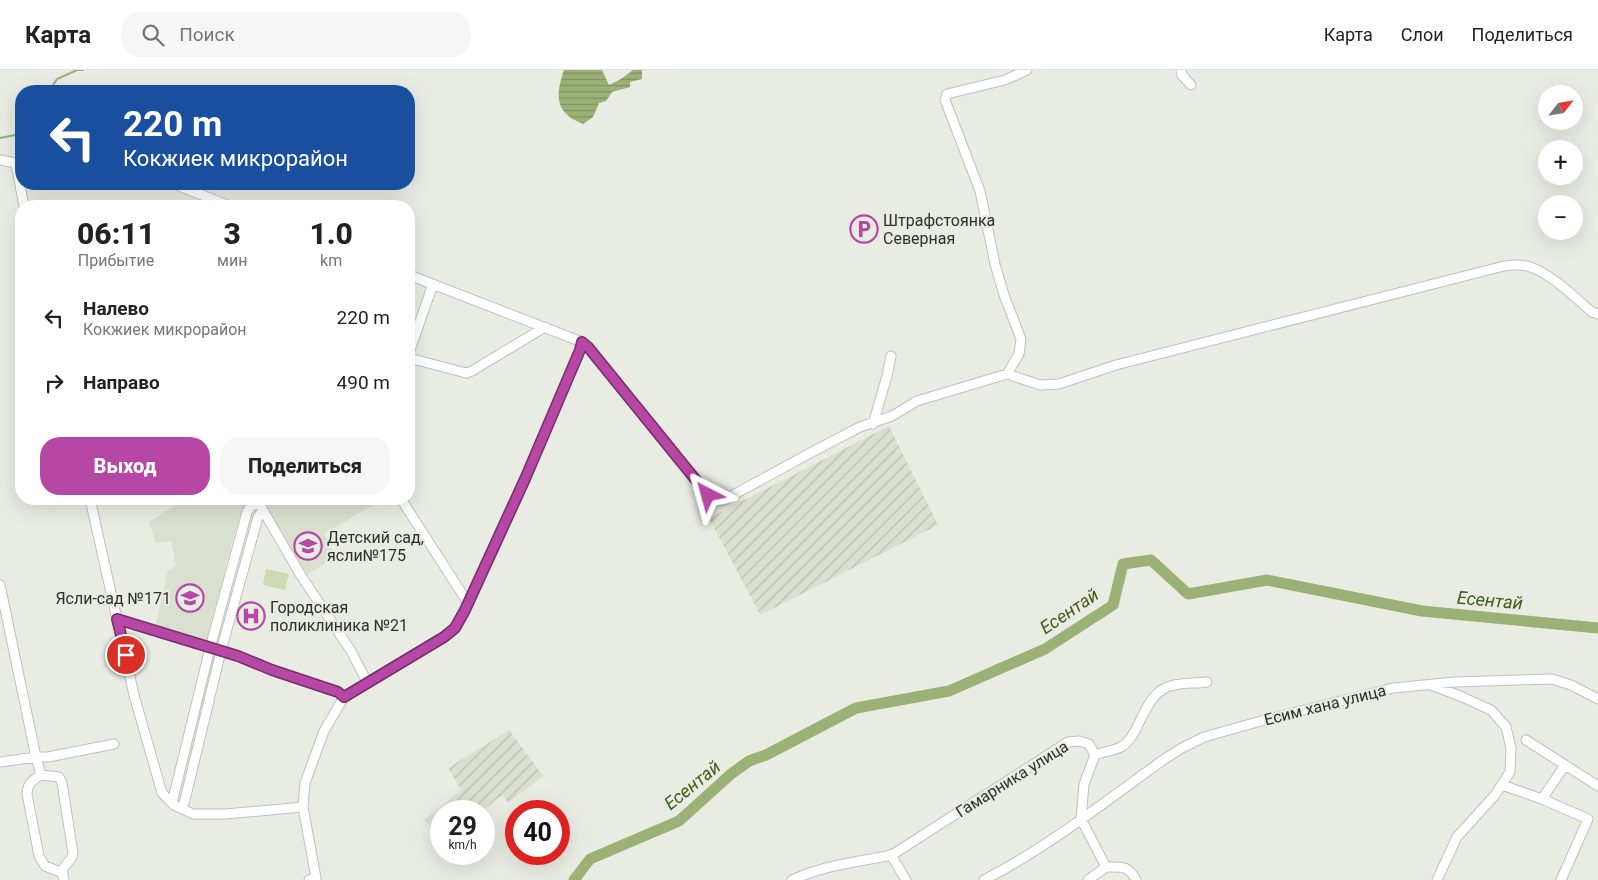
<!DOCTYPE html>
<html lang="ru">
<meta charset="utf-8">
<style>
body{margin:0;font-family:Roboto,sans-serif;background:#f6f6f6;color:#222;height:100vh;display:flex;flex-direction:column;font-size:19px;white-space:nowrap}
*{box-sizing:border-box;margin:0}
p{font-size:16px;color:#767676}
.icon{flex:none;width:28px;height:28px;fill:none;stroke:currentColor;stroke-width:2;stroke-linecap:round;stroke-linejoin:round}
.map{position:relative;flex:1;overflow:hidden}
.sheet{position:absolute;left:15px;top:130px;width:400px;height:305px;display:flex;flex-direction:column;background:#fff;border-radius:20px;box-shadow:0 5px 20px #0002}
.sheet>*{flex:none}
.guide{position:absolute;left:15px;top:15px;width:400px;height:105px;border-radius:20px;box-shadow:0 5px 20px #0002;background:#1a4fa0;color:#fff;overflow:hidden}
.needle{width:32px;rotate:59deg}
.fabs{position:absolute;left:1538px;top:15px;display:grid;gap:10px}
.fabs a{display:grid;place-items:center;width:45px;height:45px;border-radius:50%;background:#fff;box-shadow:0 5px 20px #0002;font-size:25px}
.speed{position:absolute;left:430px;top:730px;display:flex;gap:10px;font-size:25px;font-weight:700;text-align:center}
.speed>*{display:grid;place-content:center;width:65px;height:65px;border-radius:50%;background:#fff;box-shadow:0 5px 20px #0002;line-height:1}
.speed small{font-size:12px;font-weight:400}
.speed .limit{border:8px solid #d22;background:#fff;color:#111}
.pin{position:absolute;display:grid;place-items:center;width:42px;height:42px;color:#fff;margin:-21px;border:2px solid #fff;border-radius:50%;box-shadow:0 1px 5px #0007}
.me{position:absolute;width:55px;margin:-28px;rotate:321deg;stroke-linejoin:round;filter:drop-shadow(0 0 4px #0008)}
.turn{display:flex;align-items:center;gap:18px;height:105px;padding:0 25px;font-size:22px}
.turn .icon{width:65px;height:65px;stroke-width:2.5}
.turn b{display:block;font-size:35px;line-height:42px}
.eta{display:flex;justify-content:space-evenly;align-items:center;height:85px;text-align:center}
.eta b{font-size:30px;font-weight:800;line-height:35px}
.action{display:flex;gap:10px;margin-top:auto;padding:10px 25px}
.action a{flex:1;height:58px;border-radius:20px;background:#b747a4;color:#fff;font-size:20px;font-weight:800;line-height:58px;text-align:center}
.action a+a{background:#f6f6f6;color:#222}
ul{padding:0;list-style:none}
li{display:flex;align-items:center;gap:15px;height:65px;padding:0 25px}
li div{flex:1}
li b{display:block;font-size:19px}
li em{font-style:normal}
header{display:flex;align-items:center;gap:30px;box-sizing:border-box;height:70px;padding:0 25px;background:#fff;border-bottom:1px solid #e0e0e0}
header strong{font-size:24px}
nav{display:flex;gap:28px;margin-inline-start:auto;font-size:18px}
.search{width:350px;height:45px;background:#f6f6f6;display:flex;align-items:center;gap:12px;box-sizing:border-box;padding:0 18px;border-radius:20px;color:#767676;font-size:19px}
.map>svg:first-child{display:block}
.built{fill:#d9e0cf}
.industrial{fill:url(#industrial-furrows)}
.park{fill:#cbdbb4}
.water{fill:url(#water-rules)}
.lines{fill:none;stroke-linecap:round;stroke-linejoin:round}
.stream{stroke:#9bb176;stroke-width:2}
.river{stroke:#9bb176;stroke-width:11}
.minor-casing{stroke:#bec2b8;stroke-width:11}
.minor{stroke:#fff;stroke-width:9}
.route-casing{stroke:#772e6b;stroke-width:12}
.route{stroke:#b747a4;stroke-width:9}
.labels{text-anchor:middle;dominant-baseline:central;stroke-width:4.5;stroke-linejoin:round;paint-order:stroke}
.poi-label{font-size:16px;fill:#2e2f2b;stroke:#e8ece2;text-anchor:start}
.street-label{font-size:16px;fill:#2e2f2b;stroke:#e8ece2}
.water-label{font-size:18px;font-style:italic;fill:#455918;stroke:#e8ece2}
</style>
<header>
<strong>Карта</strong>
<div class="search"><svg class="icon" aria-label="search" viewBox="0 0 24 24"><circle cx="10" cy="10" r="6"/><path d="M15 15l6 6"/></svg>Поиск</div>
<nav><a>Карта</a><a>Слои</a><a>Поделиться</a></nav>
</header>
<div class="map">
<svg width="1598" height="810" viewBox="0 0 1598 810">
<defs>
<pattern id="industrial-furrows" width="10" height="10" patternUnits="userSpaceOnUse" patternTransform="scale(1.25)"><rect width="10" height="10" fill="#d9e0cf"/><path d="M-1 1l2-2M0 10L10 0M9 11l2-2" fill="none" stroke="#bbc0b2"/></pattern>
<pattern id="water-rules" width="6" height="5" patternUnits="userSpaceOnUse" patternTransform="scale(1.25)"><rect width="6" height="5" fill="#9bb176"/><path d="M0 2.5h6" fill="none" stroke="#7f9061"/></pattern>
</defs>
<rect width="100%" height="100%" fill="#e8ece2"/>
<path class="built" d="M185,429H246L234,465L207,570L156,555L168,500L176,496L171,471L156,473L149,452Z
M258,429H383L324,464L336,487L304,506Z"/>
<path class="industrial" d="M889,356L938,455L760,545L709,448Z
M509,660L543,706L508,733L502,725L482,741H441V771L425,750L461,720L448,698Z"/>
<path class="park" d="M266,499L289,504L285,520L263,515Z"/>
<path class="water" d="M564,0H602L609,15L621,9L633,0H642V9L630,12V17L612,22L606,31L599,33L593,47L583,54C555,43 555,26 564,0Z"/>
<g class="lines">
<path class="stream" d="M49,21L57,9L77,0H83
M0,68L21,64"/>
<path class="river" d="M574,810L590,789L679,751L731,704L749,691L766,685L856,638L949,621L1045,579L1113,535L1123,494L1151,490L1188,524L1267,510L1422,541L1598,558"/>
<g class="minor-casing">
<path id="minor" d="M1181,0L1182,5L1191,15
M0,90L21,94
M16,94L24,136
M174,114L230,136
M409,205L582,272L588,277L708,425L714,431L724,430L812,382L860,357L892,346L917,331L1007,304L1040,315L1059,314L1116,295L1504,196C1512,195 1519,194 1527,196C1550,202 1574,227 1592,242L1598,244
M409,283L433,214
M409,288L466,303L472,301L545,257
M1007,304L1019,284L1021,269L1004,225L995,194L980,121L945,30L947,24L1005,10L1027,0
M873,354L887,306L891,286
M90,429L134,625L162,723L174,735L193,744H226L303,737
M401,429L468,533
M261,437L300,504L351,581L367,612
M0,515L36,687L0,692
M117,549L237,586L272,600L338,622L344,627
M1431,615L1460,626L1491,640L1506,657L1511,678L1510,702L1495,725L1457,767L1437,810
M1526,670L1598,716
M1095,685L1084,714L1081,749L1106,797C1122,797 1128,795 1136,810
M41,705C32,711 28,712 27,724L39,786L45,796L63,803
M1502,715L1542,729L1588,749L1561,810
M1542,729L1565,695
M172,733L210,578L247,442C250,436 253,434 260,435
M182,738L185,730L221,581L258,447L263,440
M891,785L906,810
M64,810L62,800L72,787L73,783L62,713L59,707L41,705L36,687H48L114,674
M309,810L316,808L303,737L305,713L324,661L344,627L444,567L455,558L465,540L525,409L580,280L582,272
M792,810C822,796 855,792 887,786L895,783L1068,672L1079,671L1089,674L1095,685C1103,682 1113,681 1121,677C1140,666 1142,630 1165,618C1177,612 1194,614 1207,612
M984,810C1048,777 1105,732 1163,690L1182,678L1204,667L1261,651L1393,618L1455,612L1552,609L1571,615L1598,629
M1088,810L1106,797"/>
</g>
<use href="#minor" class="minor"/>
</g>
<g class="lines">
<g class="route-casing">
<path id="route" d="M126,585L117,549L238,586L272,600L338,622L344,627L444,567L455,558L465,540L525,409L580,280L582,272L588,277L708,425"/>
</g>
<use href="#route" class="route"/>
</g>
<defs>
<g id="parking-ring" transform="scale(1.4375)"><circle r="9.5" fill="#e8ece2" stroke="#b747a4" stroke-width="1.5"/><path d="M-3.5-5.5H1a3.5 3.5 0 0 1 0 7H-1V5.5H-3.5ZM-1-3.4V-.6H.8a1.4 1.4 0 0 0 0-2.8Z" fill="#b747a4"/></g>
<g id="school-ring" transform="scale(1.4375)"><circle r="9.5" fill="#e8ece2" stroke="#b747a4" stroke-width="1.5"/><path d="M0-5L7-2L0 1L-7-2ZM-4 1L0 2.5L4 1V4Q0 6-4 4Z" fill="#b747a4"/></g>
<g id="hospital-ring" transform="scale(1.4375)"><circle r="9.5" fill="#e8ece2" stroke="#b747a4" stroke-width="1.5"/><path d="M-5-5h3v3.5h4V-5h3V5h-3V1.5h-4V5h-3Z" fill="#b747a4"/></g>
</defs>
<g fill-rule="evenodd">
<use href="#parking-ring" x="864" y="159"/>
<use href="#school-ring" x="308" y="476"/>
<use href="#school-ring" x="190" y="528"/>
<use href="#hospital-ring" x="251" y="546"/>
</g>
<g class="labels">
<g class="poi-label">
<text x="883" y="150">Штрафстоянка<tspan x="883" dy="18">Северная</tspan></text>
<text x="327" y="467">Детский сад,<tspan x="327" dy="18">ясли№175</tspan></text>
<text x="171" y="528" text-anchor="end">Ясли-сад №171</text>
<text x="270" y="537">Городская<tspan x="270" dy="18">поликлиника №21</tspan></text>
</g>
<g class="street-label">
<text transform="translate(1325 635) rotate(-14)">Есим хана улица</text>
<text transform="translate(1012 709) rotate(-32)">Гамарника улица</text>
</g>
<g class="water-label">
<text transform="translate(1490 530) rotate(5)">Есентай</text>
<text transform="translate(1069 541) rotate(-34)">Есентай</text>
<text transform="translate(692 715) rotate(-39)">Есентай</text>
</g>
</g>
</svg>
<div class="fabs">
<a><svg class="needle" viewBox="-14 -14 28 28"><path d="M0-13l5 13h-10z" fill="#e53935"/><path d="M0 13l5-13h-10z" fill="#767676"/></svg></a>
<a>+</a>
<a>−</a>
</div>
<div class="speed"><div>29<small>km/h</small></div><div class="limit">40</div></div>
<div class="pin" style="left:126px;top:585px;background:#d93025"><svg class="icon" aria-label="arrive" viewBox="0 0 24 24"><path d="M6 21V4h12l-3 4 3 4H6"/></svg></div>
<svg class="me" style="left:708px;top:425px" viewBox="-20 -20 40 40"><path d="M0-17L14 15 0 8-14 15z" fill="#b747a4" stroke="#fff" stroke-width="4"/></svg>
<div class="guide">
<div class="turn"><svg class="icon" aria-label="left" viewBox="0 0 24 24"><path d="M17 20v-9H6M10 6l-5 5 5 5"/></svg><div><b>220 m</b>Кокжиек микрорайон</div></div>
</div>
<section class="sheet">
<div class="eta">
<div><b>06:11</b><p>Прибытие</p></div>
<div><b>3</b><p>мин</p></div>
<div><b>1.0</b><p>km</p></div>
</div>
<ul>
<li><svg class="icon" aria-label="left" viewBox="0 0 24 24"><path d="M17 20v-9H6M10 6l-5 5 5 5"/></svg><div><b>Налево</b><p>Кокжиек микрорайон</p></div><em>220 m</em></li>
<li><svg class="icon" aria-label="right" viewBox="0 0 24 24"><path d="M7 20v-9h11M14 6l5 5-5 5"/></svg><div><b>Направо</b></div><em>490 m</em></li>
</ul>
<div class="action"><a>Выход</a><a>Поделиться</a></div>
</section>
</div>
